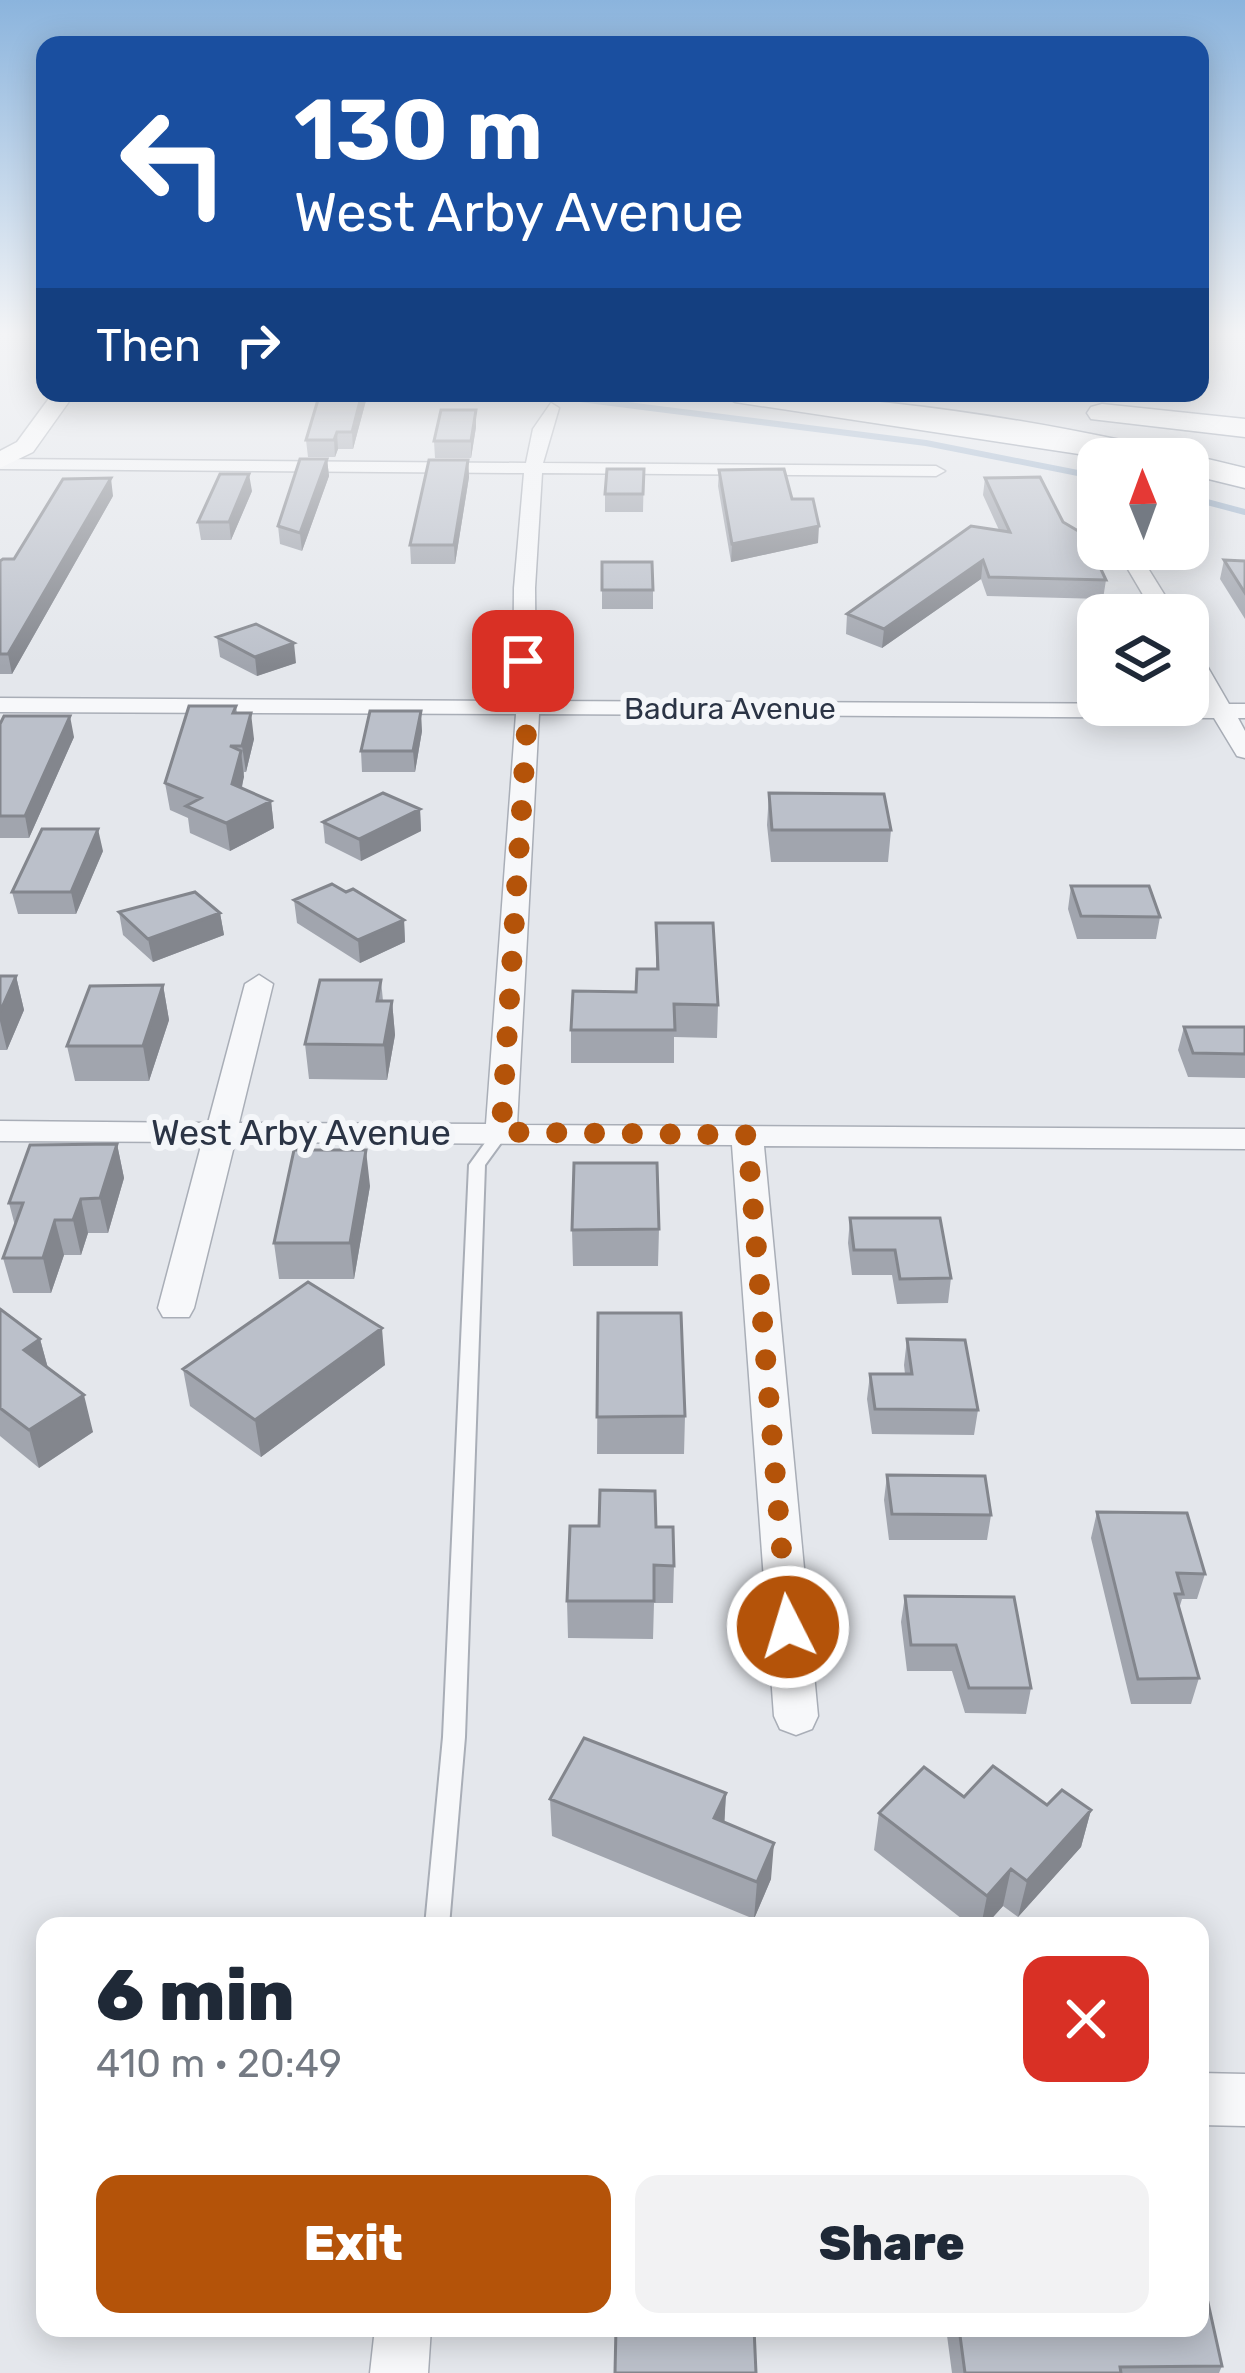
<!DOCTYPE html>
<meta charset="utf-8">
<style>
body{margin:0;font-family:Rubik,sans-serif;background:#f2f2f3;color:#1f2937;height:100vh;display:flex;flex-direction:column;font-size:45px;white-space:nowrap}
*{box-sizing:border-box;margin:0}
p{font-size:39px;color:#747a83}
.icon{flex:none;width:66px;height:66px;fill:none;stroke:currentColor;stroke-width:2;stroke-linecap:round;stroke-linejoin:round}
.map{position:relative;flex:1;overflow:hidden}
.details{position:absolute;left:36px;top:1917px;width:1173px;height:420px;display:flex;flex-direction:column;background:#fff;border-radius:24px;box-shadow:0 6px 30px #0003}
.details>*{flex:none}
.banner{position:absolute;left:36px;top:36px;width:1173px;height:366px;border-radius:24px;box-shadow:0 6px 30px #0003;background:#1a4fa0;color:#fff;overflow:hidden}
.needle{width:78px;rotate:359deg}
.tools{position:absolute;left:1077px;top:438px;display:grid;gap:24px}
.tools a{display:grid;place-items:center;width:132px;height:132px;border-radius:24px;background:#fff;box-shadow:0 6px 30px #0003;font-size:60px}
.pin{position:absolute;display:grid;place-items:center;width:102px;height:102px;color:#fff;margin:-51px;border-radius:24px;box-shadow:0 6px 18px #0006}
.me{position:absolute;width:132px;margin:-66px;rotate:355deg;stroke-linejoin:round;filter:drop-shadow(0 0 9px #0008)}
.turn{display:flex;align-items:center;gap:42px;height:252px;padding:0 60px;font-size:54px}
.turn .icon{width:156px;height:156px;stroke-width:2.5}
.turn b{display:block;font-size:84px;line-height:102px}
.then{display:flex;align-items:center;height:114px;padding:0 60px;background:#0003;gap:24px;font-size:45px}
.round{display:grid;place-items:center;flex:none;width:126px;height:126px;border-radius:24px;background:#f2f2f3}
.overview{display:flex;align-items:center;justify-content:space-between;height:204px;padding:0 60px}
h1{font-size:72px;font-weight:800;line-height:90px}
.primary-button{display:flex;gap:24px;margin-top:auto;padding:24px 60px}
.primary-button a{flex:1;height:138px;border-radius:24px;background:#b45309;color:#fff;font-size:48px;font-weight:800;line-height:138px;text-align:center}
.primary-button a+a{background:#f2f2f3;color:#1f2937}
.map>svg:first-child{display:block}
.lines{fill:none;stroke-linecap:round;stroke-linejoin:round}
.stream{stroke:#9fb4cc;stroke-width:6}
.service-casing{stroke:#a9aeb7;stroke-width:4}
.minor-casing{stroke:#a9aeb7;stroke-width:3}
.secondary-casing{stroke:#a9aeb7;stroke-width:3}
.motorway-casing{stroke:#8b94a3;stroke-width:3}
.service{fill:#f7f8fa;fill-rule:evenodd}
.minor{fill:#f7f8fa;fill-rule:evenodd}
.secondary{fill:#fff;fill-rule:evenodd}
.motorway{fill:#fff;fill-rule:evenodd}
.wall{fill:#a1a5ae}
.shaded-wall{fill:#83868d}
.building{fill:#bbc0ca;stroke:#83868d;stroke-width:3}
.route{stroke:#b45309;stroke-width:21;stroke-dasharray:0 37.8}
.labels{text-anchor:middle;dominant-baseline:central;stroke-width:12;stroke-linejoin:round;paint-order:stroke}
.far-street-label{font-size:30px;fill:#2b3445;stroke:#f4f6f9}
.street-label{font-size:36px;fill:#2b3445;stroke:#f4f6f9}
</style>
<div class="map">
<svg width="1245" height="2373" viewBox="0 0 1245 2373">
<rect width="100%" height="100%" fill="#e4e7ec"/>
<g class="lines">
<path class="stream" d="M533,393L926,443L1098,477
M1188,497L1245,512"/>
<g class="service-casing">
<path id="service" d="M501,1127L509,1132L485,1165L465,1737L449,1926H425L443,1737L469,1165L495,1129Z"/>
</g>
<g class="minor-casing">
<path id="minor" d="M551,403L559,408L543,463L936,466L945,471L936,476L542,473L535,588L536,701L1206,704L1188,671V645L1196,647L1229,704H1245V718H1238L1245,731V758L1237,756L1214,718L539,714L517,1125L1245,1129V1149L764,1146L818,1716L812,1729L796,1735L780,1729L774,1716L732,1145L235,1142L194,1308L189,1317H163L158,1308L202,1142L0,1141V1121L208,1123L245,984L259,975L273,984L239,1123L486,1124L516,714L0,712V698L513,701L514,588L524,473L0,469V459L526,463L533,429Z
M1116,549H1136L1177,615H1155Z
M1200,2073L1245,2074V2126L1200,2125Z
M375,2328H431L428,2373H370Z"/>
</g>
<g class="secondary-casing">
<path id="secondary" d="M53,393H75L33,452L0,468V451L17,442Z"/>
</g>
<g class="motorway-casing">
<path id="motorway" d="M720,393C895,393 1079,428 1245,468V488L1188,474V459H1112L735,402Z
M1102,404L1245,419V437L1091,419L1087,413L1091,407Z"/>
</g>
<use href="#service" class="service"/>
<use href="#minor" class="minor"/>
<use href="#secondary" class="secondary"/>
<use href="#motorway" class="motorway"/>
</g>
<path class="wall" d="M368,393L353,449H338L335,457H308L306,440Z
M476,427L471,458H435L434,441Z
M327,459L329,476L302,551L280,544L278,526Z
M468,460L469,477L455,564H411L410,545Z
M644,469L643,512H605V494Z
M719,470L792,499L818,543L731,562L718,486Z
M985,478L1063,522L1106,580L1103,599L987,596L981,579L882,648L846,634L847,614L999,530L983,495Z
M252,491L231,540H201L198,522Z
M113,496L12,674H0V561L14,559Z
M1224,560L1245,561V619L1220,579Z
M602,562L653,590V609H602Z
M217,637L296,663L257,676L220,657Z
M236,706L237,713L254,739L246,772H244L242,788L271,801L274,828L230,851L190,833L188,818L170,810L165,783Z
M0,724L74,737L29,838H0Z
M422,731L415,772H362L361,751Z
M769,793L891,830L888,862H771L767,825Z
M420,809L421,831L361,861L325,843L323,822Z
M103,851L76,914H18L12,892Z
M1071,886L1160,917L1156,939H1077L1068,909Z
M346,892L404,920L405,942L360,963L297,923L294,900Z
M119,912L220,913L224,935L153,962L123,935Z
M656,923L718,1005L717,1038L674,1037V1063H571V1030L636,992L656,969Z
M0,976H16L24,1010L7,1050H0Z
M381,980L383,1001H392L395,1035L387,1080L309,1079L305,1044Z
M163,985L169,1020L149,1081H75L67,1046Z
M1184,1027H1245V1078L1188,1077L1178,1050Z
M117,1144L124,1178L108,1233H88L81,1255H64L51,1293H13L3,1258L15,1226L9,1203Z
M370,1186L354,1279H279L274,1243Z
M850,1218L951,1278L948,1303L897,1304L892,1275H852L848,1243Z
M659,1229L658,1266H573L572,1230Z
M0,1309L40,1339L48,1368L93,1432L39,1468L0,1436Z
M598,1313L685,1416L684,1454H597Z
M907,1339L978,1410L974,1435L872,1434L867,1399L870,1374H905L904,1365Z
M385,1365L261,1457L190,1406L183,1369Z
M887,1475L991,1515L987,1540H889L884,1500Z
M1097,1512L1205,1574L1197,1599H1182L1179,1609L1199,1678L1191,1704H1131L1091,1538Z
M656,1527L674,1566L673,1603H654L653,1639L568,1638L567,1601Z
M905,1596L1031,1688L1026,1714L965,1713L952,1671H907L901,1622Z
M726,1793L724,1822L771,1879L754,1919L552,1836L550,1799Z
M964,1797L1091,1810L1081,1847L1018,1917L1003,1906L985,1926H971L874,1850L879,1813Z
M946,2328H1200L1222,2366L1219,2373H952Z"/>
<path class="shaded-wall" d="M362,393H368L353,449L352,432Z
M476,410V427L471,458V441Z
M337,432L338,449L335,457L334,440Z
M327,459L329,476L302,551L300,533Z
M468,460L469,477L455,564L454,545Z
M249,474L252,491L231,540L229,522Z
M111,478L113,496L12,674L8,654Z
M819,526L818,543L731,562L732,544Z
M983,560L981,579L882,648L884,629Z
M294,643L296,663L257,676L255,657Z
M421,711L422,731L415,772L413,751Z
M251,713L254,739L246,772L242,746Z
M70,716L74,737L29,838L25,816Z
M241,751L244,777L236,811L232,784Z
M271,801L274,828L230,851L226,823Z
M420,809L421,831L361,861L359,839Z
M98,829L103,851L76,914L71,892Z
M220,913L224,935L153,962L148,939Z
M404,920L405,942L360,963L358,940Z
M16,976L24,1010L7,1050L0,1021V1012Z
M163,985L169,1020L149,1081L143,1046Z
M392,1001L395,1035L387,1080L384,1045Z
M117,1144L124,1178L108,1233L100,1198Z
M366,1150L370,1186L354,1279L350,1243Z
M81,1199L88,1233L81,1255L73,1220Z
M55,1220L64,1255L51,1293L43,1258Z
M382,1328L385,1365L261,1457L255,1420Z
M40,1339L50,1376L24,1350Z
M84,1395L93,1432L39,1468L29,1430Z
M726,1793L724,1831L714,1818Z
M1091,1810L1081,1847L1018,1917L1027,1881Z
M774,1843L771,1879L754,1919L757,1882Z
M1011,1869L1003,1906L985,1926H981L987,1896Z"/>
<path class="building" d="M320,393H362L352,432H337L334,440H306Z
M441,410H476L471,441H434Z
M300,459H327L300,533L278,526Z
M429,460H468L454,545H410Z
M607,469H644L643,494H605Z
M784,469L792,499H813L819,526L732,544L719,470Z
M220,474H249L229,522H198Z
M1040,477L1063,522L1085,535L1106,580L989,577L983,560L884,629L847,614L971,526L1010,532L985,478Z
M111,478L8,654H0V561L3,559H14L63,479Z
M1224,560L1245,561V593Z
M602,562H652L653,590H602Z
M256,624L294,643L255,657L217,637Z
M189,706H236L233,713H251L242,746H230L241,751L232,784L271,801L226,823L186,806L201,798L165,783Z
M370,711H421L413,751H361Z
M4,716H70L25,816H0V724Z
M383,793L420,809L359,839L323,822Z
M769,793L884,794L891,830H772Z
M42,829H98L71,892H12Z
M332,884L346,892L353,889L404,920L358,940L294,900Z
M1071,886H1149L1160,917L1081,916Z
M195,892L220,913L148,939L119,912Z
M656,923H713L718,1005L674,1004L675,1030H571L573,991L636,992L637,969H658Z
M0,976H16L0,1012Z
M320,980H381L377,1001H392L384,1045L305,1044Z
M163,985L143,1046H67L90,986Z
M1184,1027H1245V1054L1193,1053Z
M117,1144L100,1198L81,1199L73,1220H55L43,1258H3L23,1203H9L30,1145Z
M294,1150H366L350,1243H274Z
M574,1163H657L659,1229L572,1230Z
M850,1218H940L951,1278L900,1279L895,1250H854Z
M308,1282L382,1328L255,1420L183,1369Z
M0,1309L40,1339L24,1350L84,1395L29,1430L0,1408Z
M598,1313H681L685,1416L597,1417Z
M907,1339L965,1340L978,1410L875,1409L870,1374H912Z
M887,1475L985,1476L991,1515L892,1514Z
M600,1490L655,1491L656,1527H673L674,1566L654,1565V1601H567L570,1526H599Z
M1097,1512L1187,1513L1205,1574L1177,1573L1183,1594H1175L1199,1678L1138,1679Z
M905,1596L1014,1597L1031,1688H969L956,1645H911Z
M584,1738L726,1793L714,1818L774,1843L757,1882L550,1799Z
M993,1766L1047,1805L1062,1790L1091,1810L1027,1881L1011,1869L987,1896L879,1813L924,1767L964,1797Z
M1200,2289H1205L1222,2366L1120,2367L1121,2373H965L959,2328H1200Z
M616,2328H754L756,2373H615Z"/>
<linearGradient id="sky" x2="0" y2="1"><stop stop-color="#8bb4dd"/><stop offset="0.5" stop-color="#f3f4f6"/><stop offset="1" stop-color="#f3f4f6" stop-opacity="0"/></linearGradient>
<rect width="1245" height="667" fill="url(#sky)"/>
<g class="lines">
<path class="route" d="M523,661L521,693L528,708L501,1132L747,1135L788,1627"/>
</g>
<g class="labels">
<g class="far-street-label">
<text x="730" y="709">Badura Avenue</text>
</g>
<g class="street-label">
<text x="301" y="1132">West Arby Avenue</text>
</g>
</g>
</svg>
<div class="tools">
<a><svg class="needle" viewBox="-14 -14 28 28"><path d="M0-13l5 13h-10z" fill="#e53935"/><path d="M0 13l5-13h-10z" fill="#747a83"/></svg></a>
<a><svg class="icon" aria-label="layers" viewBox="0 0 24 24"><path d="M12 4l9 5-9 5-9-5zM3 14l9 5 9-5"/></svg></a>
</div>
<div class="pin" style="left:523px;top:661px;background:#d93025"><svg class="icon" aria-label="arrive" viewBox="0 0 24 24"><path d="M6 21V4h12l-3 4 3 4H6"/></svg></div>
<svg class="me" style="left:788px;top:1627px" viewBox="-20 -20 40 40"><circle r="17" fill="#b45309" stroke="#fff" stroke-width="3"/><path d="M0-11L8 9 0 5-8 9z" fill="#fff"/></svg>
<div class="banner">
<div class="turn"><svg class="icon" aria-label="left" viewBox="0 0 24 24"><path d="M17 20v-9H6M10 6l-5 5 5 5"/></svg><div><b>130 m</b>West Arby Avenue</div></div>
<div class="then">Then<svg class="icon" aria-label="right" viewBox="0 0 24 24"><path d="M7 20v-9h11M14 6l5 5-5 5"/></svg></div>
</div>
<section class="details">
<div class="overview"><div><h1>6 min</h1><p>410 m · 20:49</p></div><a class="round" style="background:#d93025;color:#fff"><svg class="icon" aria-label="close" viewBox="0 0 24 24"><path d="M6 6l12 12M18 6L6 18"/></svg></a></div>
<div class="primary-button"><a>Exit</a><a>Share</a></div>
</section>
</div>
